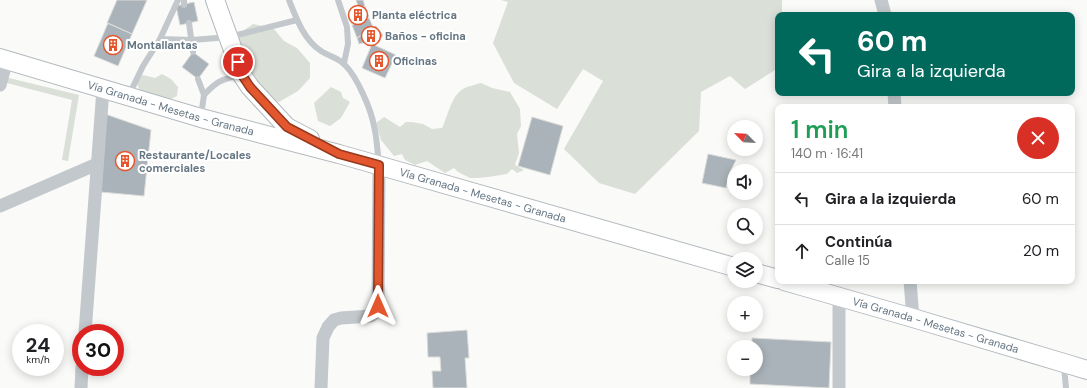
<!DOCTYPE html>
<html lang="es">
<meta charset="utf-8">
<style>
body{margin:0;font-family:"DM Sans",sans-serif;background:#f6f6f6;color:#202124;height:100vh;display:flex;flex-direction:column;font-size:15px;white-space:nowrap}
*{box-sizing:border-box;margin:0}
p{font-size:13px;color:#757577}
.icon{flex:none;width:22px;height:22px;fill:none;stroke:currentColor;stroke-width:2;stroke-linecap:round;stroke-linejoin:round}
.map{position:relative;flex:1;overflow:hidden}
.panel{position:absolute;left:775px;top:104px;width:300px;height:180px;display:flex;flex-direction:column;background:#fff;border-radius:8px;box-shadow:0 2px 10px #0003}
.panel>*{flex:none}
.banner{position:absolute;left:775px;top:12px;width:300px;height:84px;border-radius:8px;box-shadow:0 2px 10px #0003;background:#00695c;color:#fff;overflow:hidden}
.needle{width:26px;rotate:294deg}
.tools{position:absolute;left:727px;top:120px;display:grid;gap:8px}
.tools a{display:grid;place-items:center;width:36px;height:36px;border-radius:50%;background:#fff;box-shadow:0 2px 10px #0003;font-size:20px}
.speed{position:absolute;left:12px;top:324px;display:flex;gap:8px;font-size:20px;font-weight:700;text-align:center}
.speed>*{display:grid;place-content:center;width:52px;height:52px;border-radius:50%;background:#fff;box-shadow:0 2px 10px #0003;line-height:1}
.speed small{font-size:10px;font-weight:400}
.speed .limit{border:6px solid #d22;background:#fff;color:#111}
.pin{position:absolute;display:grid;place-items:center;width:34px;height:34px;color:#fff;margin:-17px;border:2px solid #fff;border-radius:50%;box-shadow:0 1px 4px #0007}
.me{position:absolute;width:44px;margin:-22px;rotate:0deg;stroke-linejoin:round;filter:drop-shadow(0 0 3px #0008)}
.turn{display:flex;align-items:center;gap:14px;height:84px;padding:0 16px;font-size:18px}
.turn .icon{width:52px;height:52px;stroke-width:2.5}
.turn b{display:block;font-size:28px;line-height:34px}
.round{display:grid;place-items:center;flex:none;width:42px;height:42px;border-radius:21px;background:#f6f6f6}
.summary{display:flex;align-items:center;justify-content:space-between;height:68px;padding:0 16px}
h1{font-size:24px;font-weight:600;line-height:30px;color:#1e9e55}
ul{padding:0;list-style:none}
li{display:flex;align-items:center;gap:12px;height:52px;padding:0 16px;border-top:1px solid #e0e0e0}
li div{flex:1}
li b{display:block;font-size:15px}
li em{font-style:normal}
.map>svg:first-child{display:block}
.green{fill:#dadfd7}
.building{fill:#aab3b9;stroke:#dcdcda}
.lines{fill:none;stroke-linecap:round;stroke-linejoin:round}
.secondary-casing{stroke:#b3babf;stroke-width:20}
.lane{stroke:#c3c8cc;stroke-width:6}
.street{stroke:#c3c8cc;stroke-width:13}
.secondary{stroke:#fff;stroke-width:18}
.route-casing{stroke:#94391e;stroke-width:10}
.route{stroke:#e4572e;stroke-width:7}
.labels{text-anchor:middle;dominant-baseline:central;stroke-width:4;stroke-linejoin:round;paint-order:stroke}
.poi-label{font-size:11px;font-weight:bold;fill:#657683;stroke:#fff;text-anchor:start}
.street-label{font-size:11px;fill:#657683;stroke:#fff}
</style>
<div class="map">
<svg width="1087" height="388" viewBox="0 0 1087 388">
<rect width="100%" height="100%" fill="#fafaf8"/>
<path class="green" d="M501,0H782V15H778V68L745,89L730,76L701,92L699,131L635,194L599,183L564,149L603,81L583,69L557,109L514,83L493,43L508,2Z
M253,24L273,28L284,41L297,48L310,63V78L298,91L279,102L257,93L237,35Z
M162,74L171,79L178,87L177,96L163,103L141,95L136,80L143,75L155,78Z
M9,78L79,95L68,161L62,160L72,100L3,82Z
M481,83L492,88L510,92L520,109L521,126L517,134L519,153L515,165L524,170L517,173L512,169L507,174L488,177L477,178H470L458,172L454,168L445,173L427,161L415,165L405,160L402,154L394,156L381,140L376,123L384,117L400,127L406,122H412L423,124L432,129L442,128C448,116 451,96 463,89C468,86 475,85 481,83Z
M331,87L341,92L343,98L350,102L341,118L330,126L318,121L314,103Z"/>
<path class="building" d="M117,0H147L132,34L107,23Z
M356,0H363L365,6L359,9Z
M194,2L198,21L180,25L176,6Z
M365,6L369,17L352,24L348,13Z
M369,18L373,27L357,38L352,25Z
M108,23L132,34L118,66L94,56Z
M376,26L383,35L381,38L376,39L359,44L357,38Z
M372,44L396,55L385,78L362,68Z
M193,52L209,64L198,79L182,67Z
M105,114L151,130L144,196L101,192Z
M532,117L563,126L550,175L518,166Z
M708,154L736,160L730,172L726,188L702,183Z
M467,330L469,358H465L467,388H433L432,371H441L440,357H428L427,333Z
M752,338L831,342L829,388L750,384V369H756V347H752Z"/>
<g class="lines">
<g class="secondary-casing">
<g id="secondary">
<path d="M215,0L242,75L250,87L287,127L310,139"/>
<path id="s1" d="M0,58L201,118L339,154L734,267"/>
<path d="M756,273L778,279"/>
<path id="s2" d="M784,281L913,318L1064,363L1087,370"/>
</g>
</g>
<path class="lane" d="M289,0C296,18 304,40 321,51C329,56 339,58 345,65C357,77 371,109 374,126C377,138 377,150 379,162
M338,0L347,27L348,44L344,63
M184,5V0
M189,23L193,52
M160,39L192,40L229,37L297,20
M198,79L204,95L201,116
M129,95L143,66L160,39L178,0
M204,95C217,81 221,80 239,75
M1064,366L1066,388"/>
<path class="street" d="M881,0L885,15
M0,85L7,60
M894,93L895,107
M0,206L97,164
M910,281L913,318
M85,333L103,89
M81,388L82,367
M321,388L323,338L328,327L334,320L341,318L371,316L376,312L378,306L379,165
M839,388V297"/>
<use href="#secondary" class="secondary"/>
</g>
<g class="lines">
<g class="route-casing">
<path id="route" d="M238,62L242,75L250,87L287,127L339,154L379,165L378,306"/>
</g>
<use href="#route" class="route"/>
</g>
<defs>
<g id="building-ring" transform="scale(1)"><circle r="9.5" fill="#fff" stroke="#e4572e" stroke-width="1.5"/><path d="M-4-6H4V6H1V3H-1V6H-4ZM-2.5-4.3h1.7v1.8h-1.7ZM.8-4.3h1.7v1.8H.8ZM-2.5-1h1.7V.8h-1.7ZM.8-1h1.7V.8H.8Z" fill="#e4572e"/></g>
</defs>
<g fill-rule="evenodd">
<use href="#building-ring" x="358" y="15"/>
<use href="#building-ring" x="371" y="36"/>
<use href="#building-ring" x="113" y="45"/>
<use href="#building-ring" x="379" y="61"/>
<use href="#building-ring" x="125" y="161"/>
</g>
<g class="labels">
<g class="poi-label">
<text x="372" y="15">Planta eléctrica</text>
<text x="385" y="36">Baños - oficina</text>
<text x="127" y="45">Montallantas</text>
<text x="393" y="61">Oficinas</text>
<text x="139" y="155">Restaurante/Locales<tspan x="139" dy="13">comerciales</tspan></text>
</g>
<g class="street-label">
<text stroke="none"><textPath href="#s1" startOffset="178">Vía Granada - Mesetas - Granada</textPath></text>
<text stroke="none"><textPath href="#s1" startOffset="502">Vía Granada - Mesetas - Granada</textPath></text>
<text stroke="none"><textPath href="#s2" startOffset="158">Vía Granada - Mesetas - Granada</textPath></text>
</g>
</g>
</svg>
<div class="tools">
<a><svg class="needle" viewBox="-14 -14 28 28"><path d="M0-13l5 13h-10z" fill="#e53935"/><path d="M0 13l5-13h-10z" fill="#757577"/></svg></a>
<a><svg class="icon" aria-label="sound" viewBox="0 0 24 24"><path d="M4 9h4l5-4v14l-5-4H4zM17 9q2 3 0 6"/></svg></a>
<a><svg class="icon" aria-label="search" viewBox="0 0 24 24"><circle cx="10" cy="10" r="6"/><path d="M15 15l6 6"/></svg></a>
<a><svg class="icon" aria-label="layers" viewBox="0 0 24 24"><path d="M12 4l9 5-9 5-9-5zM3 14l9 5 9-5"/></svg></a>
<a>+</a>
<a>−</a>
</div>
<div class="speed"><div>24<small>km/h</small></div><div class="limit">30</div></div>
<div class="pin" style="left:238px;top:62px;background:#d93025"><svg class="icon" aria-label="arrive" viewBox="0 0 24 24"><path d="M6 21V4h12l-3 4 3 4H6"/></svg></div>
<svg class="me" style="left:378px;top:306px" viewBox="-20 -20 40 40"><path d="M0-17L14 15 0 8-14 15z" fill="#e4572e" stroke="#fff" stroke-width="4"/></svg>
<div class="banner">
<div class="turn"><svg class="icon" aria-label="left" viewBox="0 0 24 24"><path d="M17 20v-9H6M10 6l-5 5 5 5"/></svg><div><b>60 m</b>Gira a la izquierda</div></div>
</div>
<section class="panel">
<div class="summary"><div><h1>1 min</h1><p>140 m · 16:41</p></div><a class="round" style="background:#d93025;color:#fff"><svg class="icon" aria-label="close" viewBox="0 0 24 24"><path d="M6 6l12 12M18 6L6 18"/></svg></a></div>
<ul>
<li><svg class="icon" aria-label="left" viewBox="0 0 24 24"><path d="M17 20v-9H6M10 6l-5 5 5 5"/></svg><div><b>Gira a la izquierda</b></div><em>60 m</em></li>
<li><svg class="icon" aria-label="ahead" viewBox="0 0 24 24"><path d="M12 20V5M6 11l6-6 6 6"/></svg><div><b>Continúa</b><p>Calle 15</p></div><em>20 m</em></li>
</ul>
</section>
</div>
